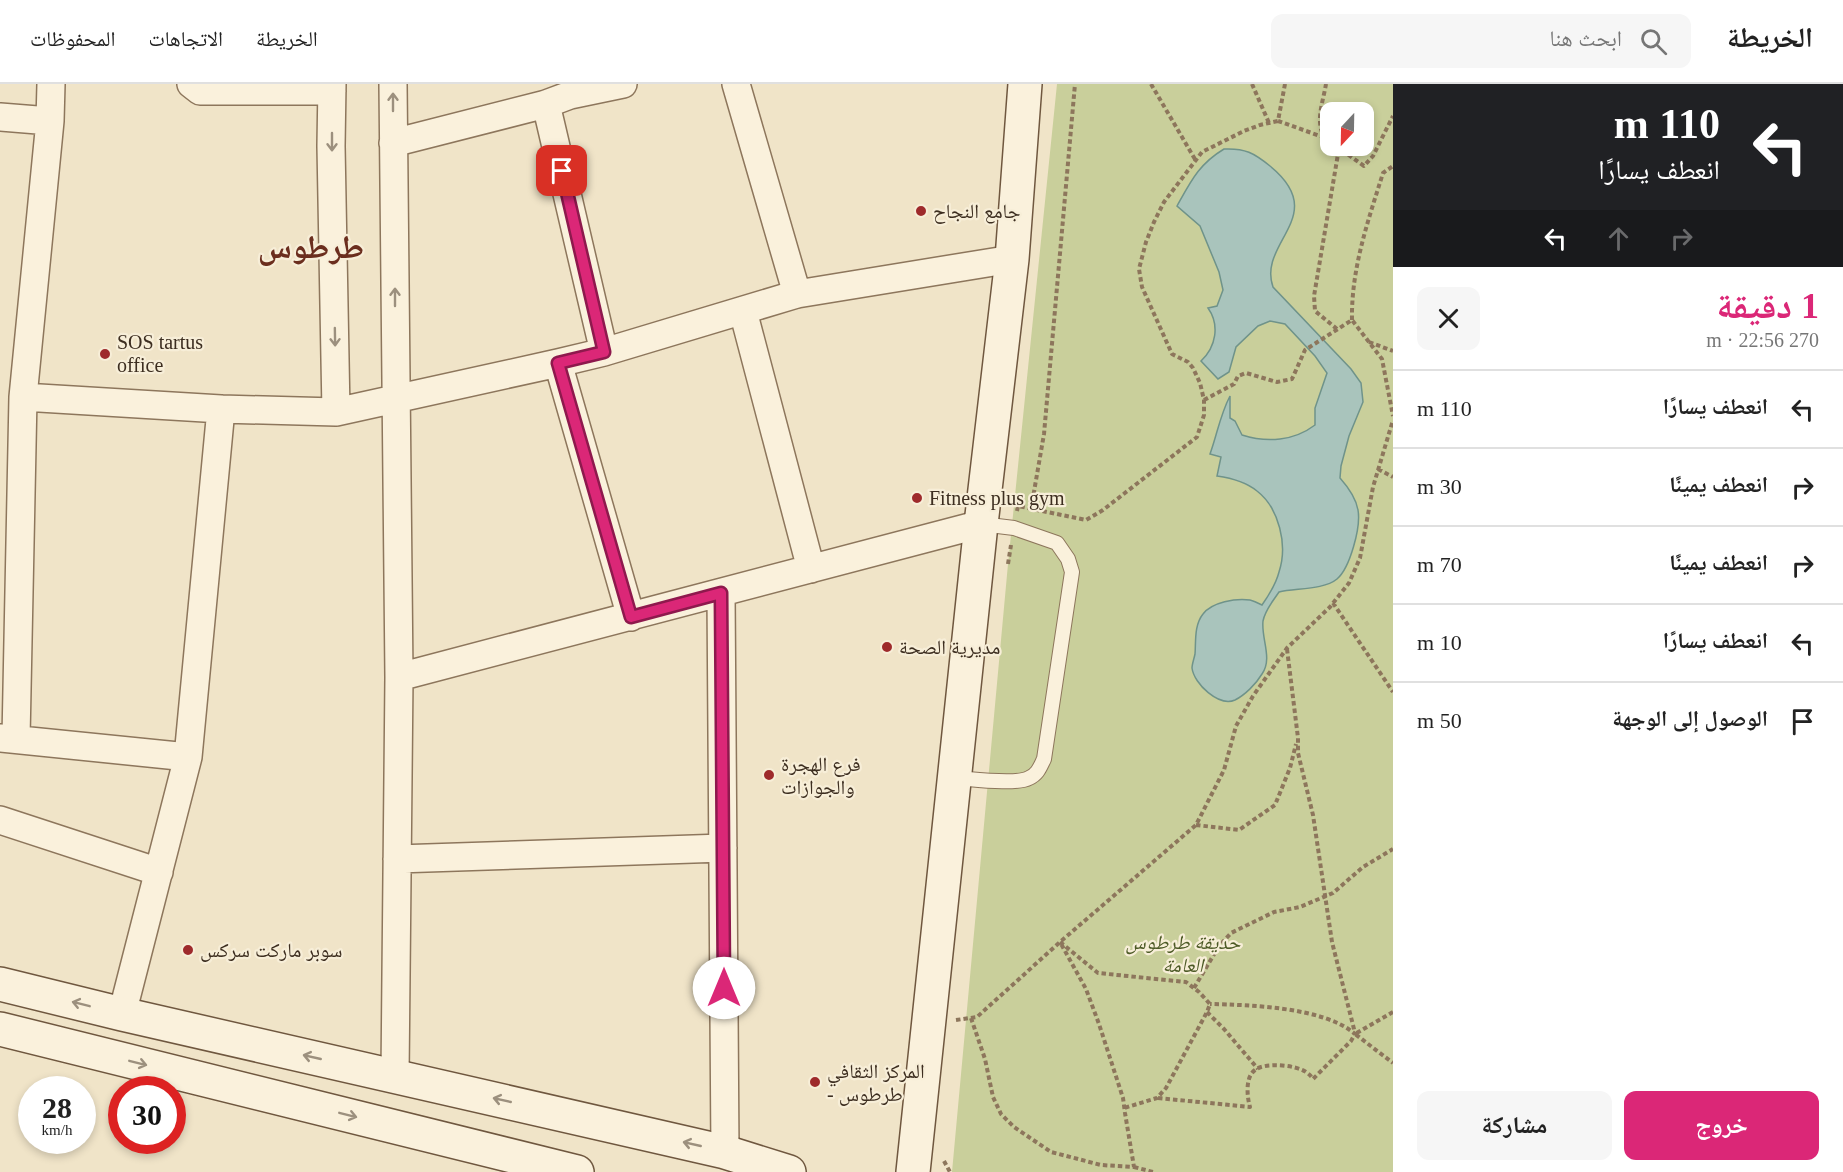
<!DOCTYPE html>
<html lang="ar">
<meta charset="utf-8">
<style>
body{margin:0;font-family:"Times New Roman","Noto Naskh Arabic",serif;background:#f6f6f6;color:#222;direction:rtl;height:100vh;display:flex;flex-direction:column;font-size:22px;white-space:nowrap}
*{box-sizing:border-box;margin:0}
p{font-size:20px;color:#767676}
.icon{flex:none;width:33px;height:33px;fill:none;stroke:currentColor;stroke-width:2;stroke-linecap:round;stroke-linejoin:round}
.map{position:relative;flex:1;overflow:hidden;direction:ltr}
.details{display:flex;flex-direction:column;background:#fff;width:450px}
.details>*{flex:none}
.banner{background:#202124;color:#fff;overflow:hidden}
.needle{width:39px;rotate:202deg}
.tools{position:absolute;left:1320px;top:18px;display:grid;gap:12px}
.tools a{display:grid;place-items:center;width:54px;height:54px;border-radius:12px;background:#fff;box-shadow:0 3px 9px #0003;font-size:30px}
.speed{position:absolute;left:18px;top:992px;display:flex;gap:12px;font-size:30px;font-weight:700;text-align:center}
.speed>*{display:grid;place-content:center;width:78px;height:78px;border-radius:50%;background:#fff;box-shadow:0 3px 9px #0003;line-height:1}
.speed small{font-size:15px;font-weight:400}
.speed .limit{border:9px solid #d22;background:#fff;color:#111}
.pin{position:absolute;display:grid;place-items:center;width:51px;height:51px;color:#fff;margin:-26px;border-radius:12px;box-shadow:0 3px 9px #0006}
.me{position:absolute;width:66px;margin:-33px;rotate:0deg;stroke-linejoin:round;filter:drop-shadow(0 0 4px #0008)}
.turn{display:flex;align-items:center;gap:21px;height:126px;padding:0 24px;font-size:27px}
.turn .icon{width:78px;height:78px;stroke-width:2.5}
.turn b{display:block;font-size:42px;line-height:51px}
.lanes{display:flex;align-items:center;height:57px;padding:0 24px;background:#0003;justify-content:center;gap:30px;direction:ltr}
.lanes .off{opacity:.35}
.round{display:grid;place-items:center;flex:none;width:63px;height:63px;border-radius:12px;background:#f6f6f6}
.overview{display:flex;align-items:center;justify-content:space-between;height:102px;padding:0 24px}
h1{font-size:36px;font-weight:700;line-height:45px;color:#db2777}
.button{display:flex;gap:12px;margin-top:auto;padding:12px 24px}
.button a{flex:1;height:69px;border-radius:12px;background:#db2777;color:#fff;font-size:24px;font-weight:700;line-height:69px;text-align:center}
.button a+a{background:#f6f6f6;color:#222}
ul{padding:0;list-style:none}
li{display:flex;align-items:center;gap:18px;height:78px;padding:0 24px;border-top:2px solid #e0e0e0}
li div{flex:1}
li b{display:block;font-size:22px}
li em{font-style:normal}
header{display:flex;align-items:center;gap:36px;box-sizing:border-box;height:84px;padding:0 30px;background:#fff;border-bottom:2px solid #e0e0e0}
header strong{font-size:28px}
nav{display:flex;gap:33px;margin-inline-start:auto;font-size:21px}
.search{width:420px;height:54px;background:#f6f6f6;display:flex;align-items:center;gap:15px;box-sizing:border-box;padding:0 21px;border-radius:12px;color:#767676;font-size:22px}
main{display:flex;flex:1;min-height:0}
.map>svg:first-child{display:block}
.green{fill:#c9cf9b;fill-rule:evenodd}
.water{fill:#a9c4bc;stroke:#6f938a;stroke-width:1.5}
.lines{fill:none;stroke-linecap:round;stroke-linejoin:round}
.service-casing{stroke:#8d765c;stroke-width:16}
.minor-casing{stroke:#8d765c;stroke-width:30}
.secondary-casing{stroke:#6f573f;stroke-width:36}
.path{stroke:#8d765c;stroke-width:4;stroke-dasharray:4.5 3;stroke-linecap:butt}
.service{stroke:#faf1dc;stroke-width:14}
.minor{stroke:#faf1dc;stroke-width:27}
.secondary{stroke:#faf1dc;stroke-width:33}
.oneway{stroke:#9c907e}
.route-casing{stroke:#8e194d;stroke-width:15}
.route{stroke:#db2777;stroke-width:10}
.poi-dot{fill:#9e2a2b;stroke:#f7eed8;stroke-width:2}
.labels{text-anchor:middle;dominant-baseline:central;stroke-width:4.5;stroke-linejoin:round;paint-order:stroke}
.poi-label{font-size:20px;fill:#3d2e20;stroke:#f7eed8;text-anchor:start}
.park-label{font-size:20px;font-style:italic;fill:#4d5a26;stroke:#f7eed8}
.town-label{font-size:32px;font-weight:bold;fill:#6b2e1e;stroke:#f7eed8}
</style>
<header>
<strong>الخريطة</strong>
<div class="search"><svg class="icon" aria-label="search" viewBox="0 0 24 24"><circle cx="10" cy="10" r="6"/><path d="M15 15l6 6"/></svg>ابحث هنا</div>
<nav><a>الخريطة</a><a>الاتجاهات</a><a>المحفوظات</a></nav>
</header>
<main>
<section class="details">
<div class="banner">
<div class="turn"><svg class="icon" aria-label="left" viewBox="0 0 24 24"><path d="M17 20v-9H6M10 6l-5 5 5 5"/></svg><div><b>110 m</b>انعطف يسارًا</div></div>
<div class="lanes"><svg class="icon" aria-label="left" viewBox="0 0 24 24"><path d="M17 20v-9H6M10 6l-5 5 5 5"/></svg><svg class="icon off" aria-label="ahead" viewBox="0 0 24 24"><path d="M12 20V5M6 11l6-6 6 6"/></svg><svg class="icon off" aria-label="right" viewBox="0 0 24 24"><path d="M7 20v-9h11M14 6l5 5-5 5"/></svg></div>
</div>
<div class="overview"><div><h1>1 دقيقة</h1><p>270 m · 22:56</p></div><a class="round"><svg class="icon" aria-label="close" viewBox="0 0 24 24"><path d="M6 6l12 12M18 6L6 18"/></svg></a></div>
<ul>
<li><svg class="icon" aria-label="left" viewBox="0 0 24 24"><path d="M17 20v-9H6M10 6l-5 5 5 5"/></svg><div><b>انعطف يسارًا</b></div><em>110 m</em></li>
<li><svg class="icon" aria-label="right" viewBox="0 0 24 24"><path d="M7 20v-9h11M14 6l5 5-5 5"/></svg><div><b>انعطف يمينًا</b></div><em>30 m</em></li>
<li><svg class="icon" aria-label="right" viewBox="0 0 24 24"><path d="M7 20v-9h11M14 6l5 5-5 5"/></svg><div><b>انعطف يمينًا</b></div><em>70 m</em></li>
<li><svg class="icon" aria-label="left" viewBox="0 0 24 24"><path d="M17 20v-9H6M10 6l-5 5 5 5"/></svg><div><b>انعطف يسارًا</b></div><em>10 m</em></li>
<li><svg class="icon" aria-label="arrive" viewBox="0 0 24 24"><path d="M6 21V4h12l-3 4 3 4H6"/></svg><div><b>الوصول إلى الوجهة</b></div><em>50 m</em></li>
</ul>
<div class="button"><a>خروج</a><a>مشاركة</a></div>
</section>
<div class="map">
<svg width="1393" height="1088" viewBox="0 0 1393 1088">
<rect width="100%" height="100%" fill="#f0e4c8"/>
<path class="green" d="M1057,0H1393V1088H952L1008,480ZM1330,28H1364V62H1330Z"/>
<path class="water" d="M1224,65C1245,64 1254,69 1270,82C1331,132 1257,158 1273,203L1351,285L1361,299L1363,318L1349,352L1341,382L1340,394C1348,403 1356,414 1358,426C1361,443 1350,484 1337,495C1324,506 1295,504 1279,508C1273,517 1265,526 1263,537C1261,555 1273,574 1262,590C1256,600 1245,611 1235,616C1219,623 1194,600 1192,584C1192,580 1194,575 1195,570C1196,558 1194,541 1203,530C1212,518 1236,514 1250,516C1254,517 1258,519 1262,521C1269,511 1276,500 1279,488C1288,461 1279,424 1257,407C1246,398 1231,394 1217,392L1221,373L1210,370C1217,351 1220,331 1230,312V334L1235,337L1242,351C1267,359 1294,357 1315,341V324L1327,289L1315,272L1285,240L1270,237L1258,242L1236,263L1229,288L1218,295L1201,277C1216,263 1220,241 1208,224L1217,222L1223,206L1219,188L1200,142L1177,122C1191,97 1199,80 1224,65Z"/>
<g class="lines">
<g class="service-casing">
<path id="service" d="M956,694C972,695 1016,701 1029,694C1038,690 1040,683 1044,675L1072,488L1068,475L1057,459L1014,444L981,440"/>
</g>
<g class="minor-casing">
<path id="minor" d="M191,0L200,7H332
M332,0L331,62L336,328
M393,0L399,593L395,991
M736,0L797,210
M546,20L604,268
M0,33L50,37
M393,59L546,20L570,11L623,0
M743,227L811,485
M558,279L631,533
M23,313L221,325L336,328L558,279L604,268L797,210L1012,175
M721,509L725,1068
M399,593L981,440
M0,654L188,673
M16,654L23,313L50,37L51,0
M0,736L159,788
M397,775L723,764
M122,930L188,673L221,325"/>
</g>
<g class="secondary-casing">
<path id="secondary" d="M0,900L122,930L725,1068L789,1088
M0,945L577,1088
M913,1088L981,440L1012,175L1025,0"/>
</g>
<path class="path" d="M1151,0L1196,77
M1252,0L1269,39
M1285,0L1278,37L1323,53
M1326,0C1323,19 1312,45 1330,58
M1336,62L1364,82L1373,72L1393,32
M1352,236C1351,185 1368,137 1383,89L1393,82
M1337,245L1315,227L1314,212L1339,64
M1369,258L1393,267
M1204,316L1234,300L1238,292L1246,289L1277,298L1292,295L1305,266L1352,236L1382,275L1393,332
M1378,385L1393,393
M1031,425L1044,350L1075,0
M1017,427L1018,422L1086,436L1103,426L1197,353L1204,331V316L1200,299L1193,284L1188,278L1172,270L1142,203L1139,185L1146,158L1154,138L1164,118L1202,68L1244,47L1260,41L1278,37
M1008,480L1011,461
M1333,519L1393,608
M1287,565L1298,654V669L1313,731L1332,858L1355,949
M1196,741L1239,746L1275,721L1290,684L1296,660
M1194,904L1219,862L1231,849L1274,828L1300,823L1333,809L1363,783L1393,765
M1207,928L1224,945L1258,985
M1393,928L1355,950L1393,979
M971,934L985,975L993,1013L1001,1030L1014,1043L1051,1068L1101,1081L1134,1083L1125,1029L1123,1014L1099,940L1086,905L1060,858L1098,889L1186,898L1199,908L1210,920L1207,928L1166,1004L1157,1014L1124,1024
M956,936L977,933L1060,858L1196,741L1224,686L1236,642L1253,612L1287,564L1330,523L1349,499L1360,474L1373,403L1393,336
M1158,1014L1250,1023C1247,1013 1245,993 1255,986C1265,978 1296,981 1306,988C1309,990 1311,992 1313,995L1351,957L1355,950C1324,923 1250,921 1210,920
M944,1077L950,1088
M1134,1083L1153,1088"/>
<use href="#service" class="service"/>
<use href="#minor" class="minor"/>
<use href="#secondary" class="secondary"/>
</g>
<defs><path id="oneway-shaft" d="M-6 0H5M1.5-3L5.5 0L1.5 3" fill="none" stroke-width="1.6" stroke-linecap="round" stroke-linejoin="round" transform="scale(1.5)"/></defs>
<g class="oneway">
<use href="#oneway-shaft" transform="translate(393 18) rotate(-90)"/>
<use href="#oneway-shaft" transform="translate(332 58) rotate(90)"/>
<use href="#oneway-shaft" transform="translate(395 213) rotate(-90)"/>
<use href="#oneway-shaft" transform="translate(335 253) rotate(89)"/>
<use href="#oneway-shaft" transform="translate(81 920) rotate(-166)"/>
<use href="#oneway-shaft" transform="translate(312 973) rotate(-167)"/>
<use href="#oneway-shaft" transform="translate(138 979) rotate(14)"/>
<use href="#oneway-shaft" transform="translate(502 1016) rotate(-167)"/>
<use href="#oneway-shaft" transform="translate(348 1031) rotate(14)"/>
<use href="#oneway-shaft" transform="translate(692 1060) rotate(-167)"/>
</g>
<g class="lines">
<g class="route-casing">
<path id="route" d="M562,87L604,268L558,279L631,533L721,509L724,904"/>
</g>
<use href="#route" class="route"/>
</g>
<g class="poi-dot">
<circle cx="921" cy="127" r="6"/>
<circle cx="105" cy="270" r="6"/>
<circle cx="917" cy="414" r="6"/>
<circle cx="887" cy="563" r="6"/>
<circle cx="769" cy="691" r="6"/>
<circle cx="188" cy="866" r="6"/>
<circle cx="815" cy="998" r="6"/>
</g>
<g class="labels">
<g class="poi-label">
<text x="933" y="127">جامع النجاح</text>
<text x="117" y="258">SOS tartus<tspan x="117" dy="23">office</tspan></text>
<text x="929" y="414">Fitness plus gym</text>
<text x="899" y="563">مديرية الصحة</text>
<text x="781" y="680">فرع الهجرة<tspan x="781" dy="23">والجوازات</tspan></text>
<text x="200" y="866">سوبر ماركت سركس</text>
<text x="827" y="987">المركز الثقافي<tspan x="827" dy="23">- طرطوس</tspan></text>
</g>
<g class="park-label">
<text x="1183" y="858">حديقة طرطوس<tspan x="1183" dy="23">العامة</tspan></text>
</g>
<g class="town-label">
<text x="311" y="163">طرطوس</text>
</g>
</g>
</svg>
<div class="tools">
<a><svg class="needle" viewBox="-14 -14 28 28"><path d="M0-13l5 13h-10z" fill="#e53935"/><path d="M0 13l5-13h-10z" fill="#767676"/></svg></a>
</div>
<div class="speed"><div>28<small>km/h</small></div><div class="limit">30</div></div>
<div class="pin" style="left:562px;top:87px;background:#d93025"><svg class="icon" aria-label="arrive" viewBox="0 0 24 24"><path d="M6 21V4h12l-3 4 3 4H6"/></svg></div>
<svg class="me" style="left:724px;top:904px" viewBox="-20 -20 40 40"><circle r="19" fill="#fff"/><path d="M0-13L10 11 0 6-10 11z" fill="#db2777"/></svg>
</div>
</main>
